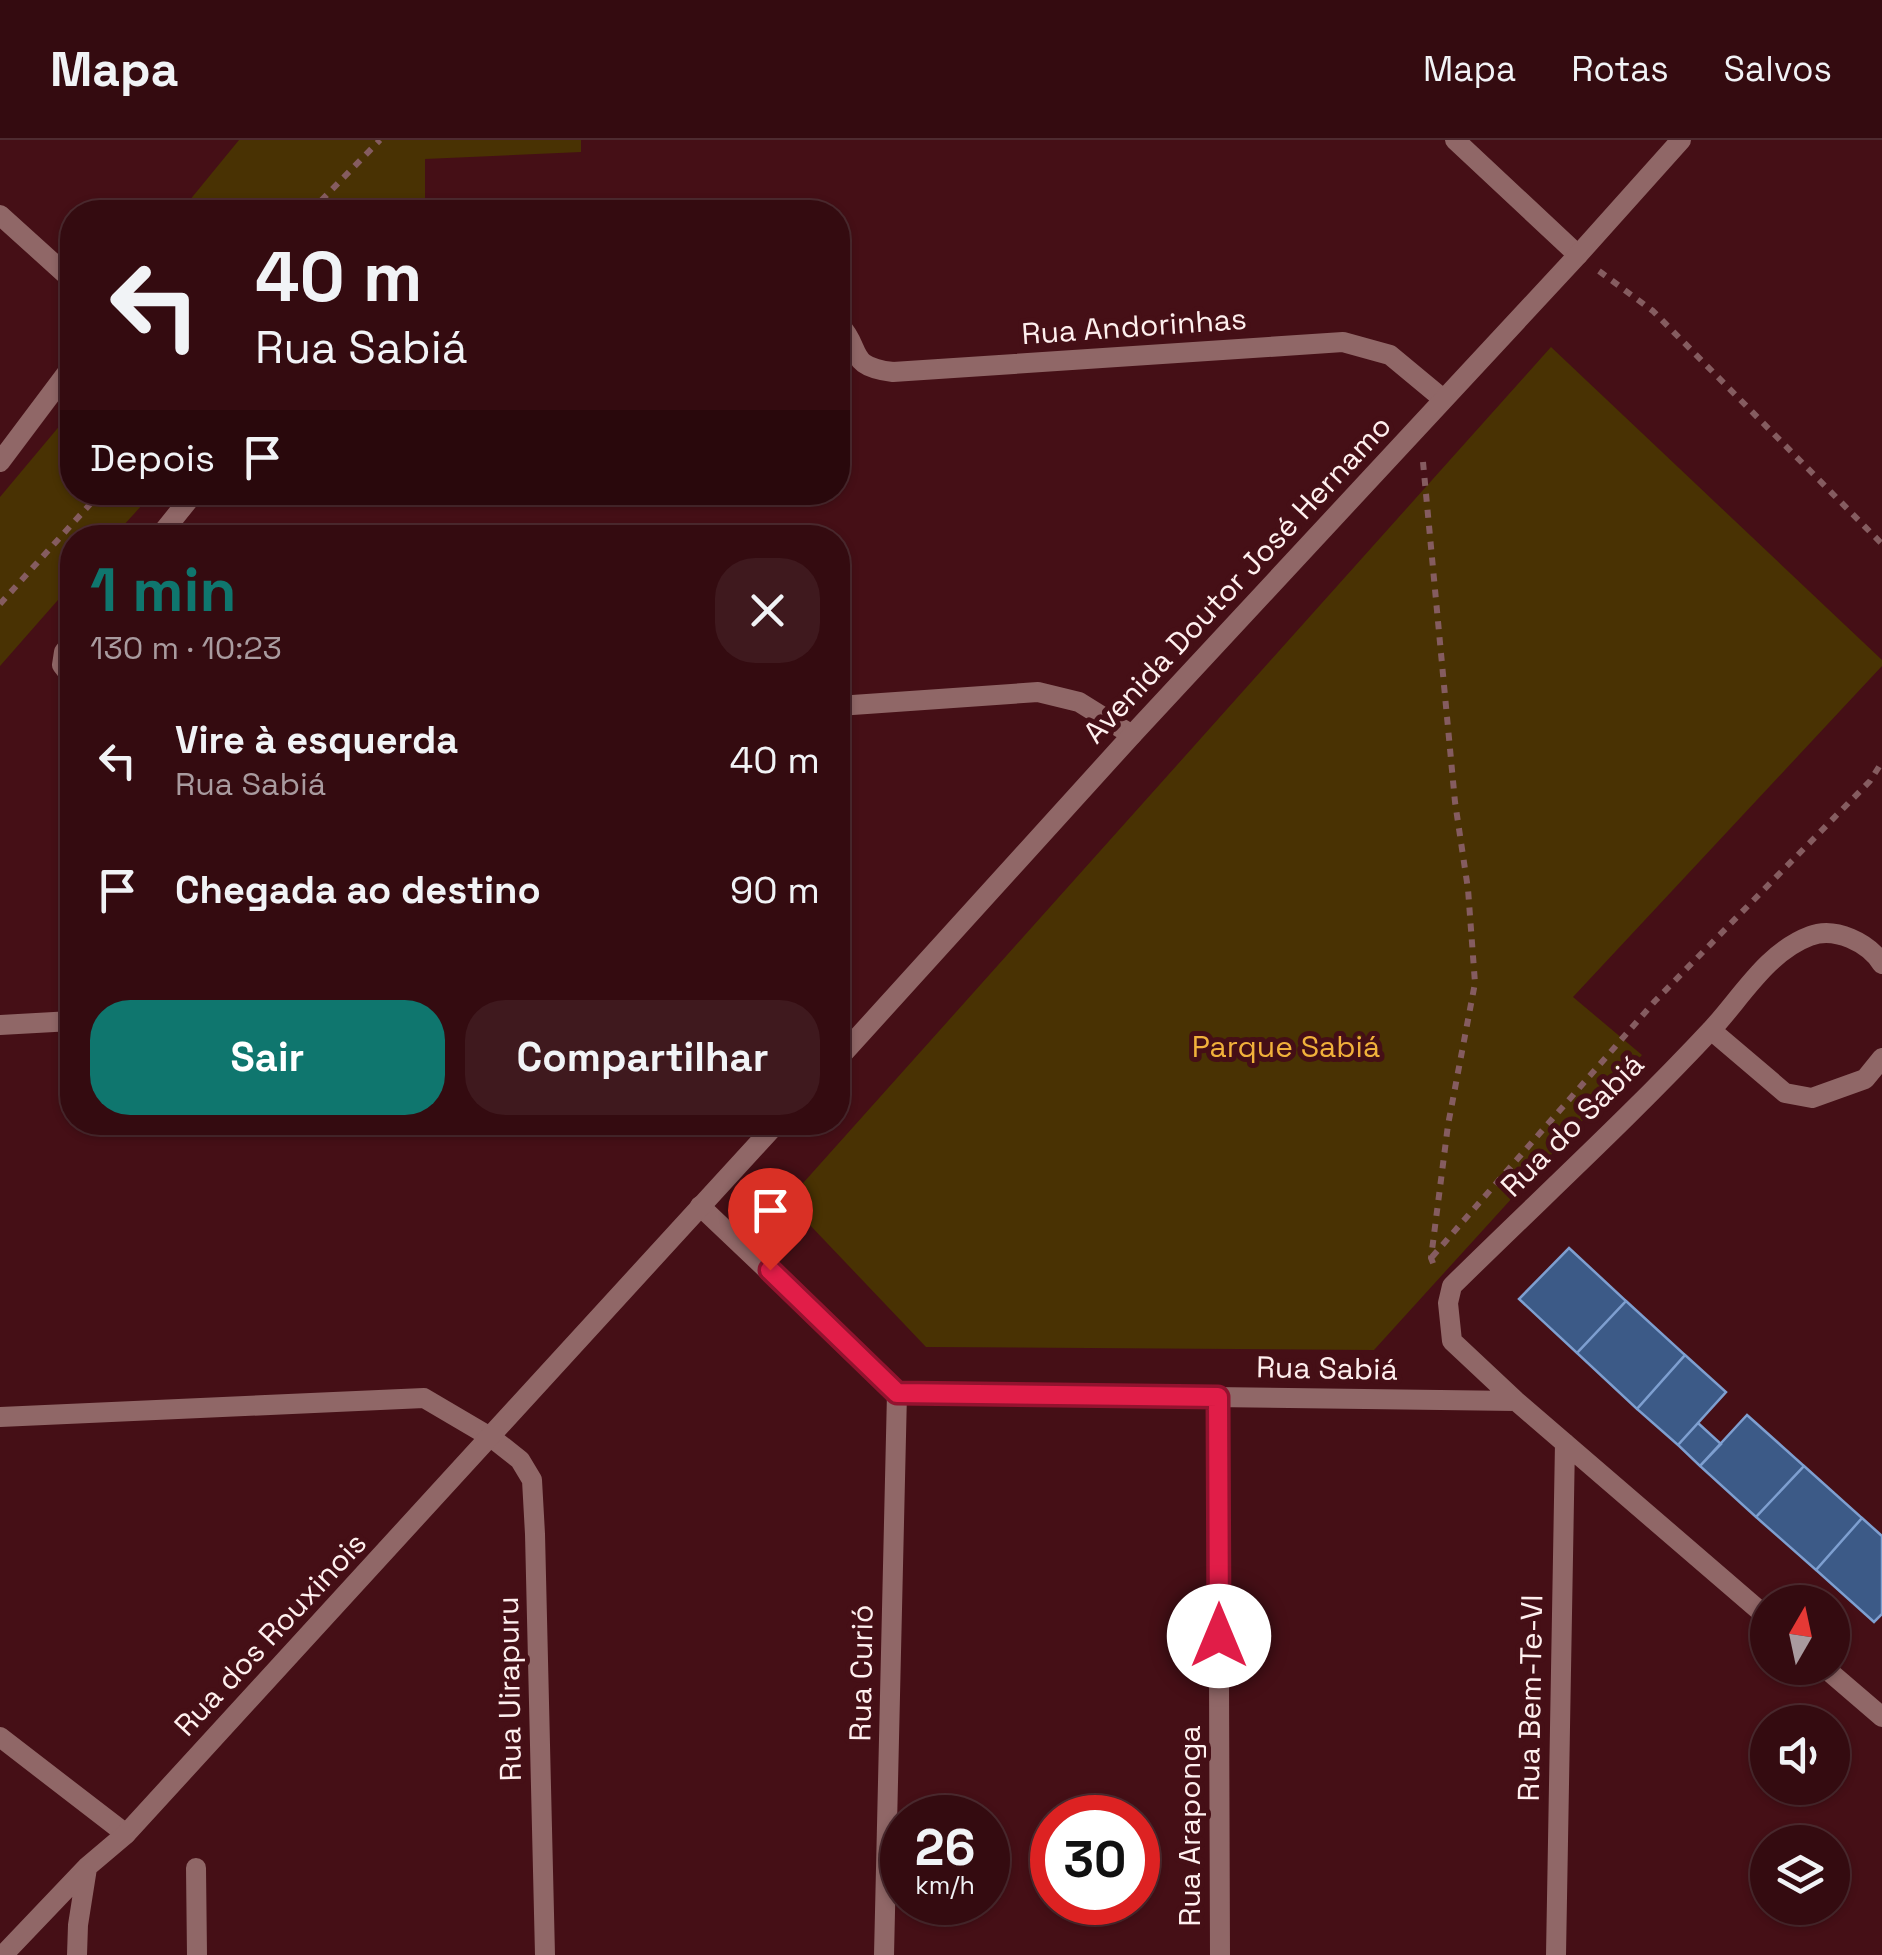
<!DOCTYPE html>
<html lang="pt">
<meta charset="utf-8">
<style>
body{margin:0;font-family:"Space Grotesk",sans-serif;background:#3f191e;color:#f1f3f6;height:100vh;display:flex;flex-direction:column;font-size:38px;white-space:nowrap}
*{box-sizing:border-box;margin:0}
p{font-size:32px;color:#a99b9f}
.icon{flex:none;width:55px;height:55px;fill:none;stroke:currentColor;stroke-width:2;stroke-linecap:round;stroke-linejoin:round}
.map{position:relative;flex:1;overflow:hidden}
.details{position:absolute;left:60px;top:385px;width:790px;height:610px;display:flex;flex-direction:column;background:#340b10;border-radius:40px;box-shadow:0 2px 8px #0004,0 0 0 2px #4e2b30}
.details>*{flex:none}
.hud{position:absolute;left:60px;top:60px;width:790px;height:305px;border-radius:40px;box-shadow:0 2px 8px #0004,0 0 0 2px #4e2b30;background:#340b10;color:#f1f3f6;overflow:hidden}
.needle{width:65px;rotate:9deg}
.controls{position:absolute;left:1750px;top:1445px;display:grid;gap:20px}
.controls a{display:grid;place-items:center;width:100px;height:100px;border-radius:50%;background:#340b10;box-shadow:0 2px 8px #0004,0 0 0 2px #4e2b30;font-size:50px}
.speed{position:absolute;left:880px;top:1655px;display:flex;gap:20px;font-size:50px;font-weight:700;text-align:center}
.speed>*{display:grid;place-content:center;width:130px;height:130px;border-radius:50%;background:#340b10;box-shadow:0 2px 8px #0004,0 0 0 2px #4e2b30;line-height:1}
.speed small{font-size:25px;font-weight:400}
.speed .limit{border:15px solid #d22;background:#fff;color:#111}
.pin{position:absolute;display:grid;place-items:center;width:85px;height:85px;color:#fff;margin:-102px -42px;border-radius:50% 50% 50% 0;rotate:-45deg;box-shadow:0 0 10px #0007}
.pin .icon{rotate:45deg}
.me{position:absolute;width:110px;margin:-55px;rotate:0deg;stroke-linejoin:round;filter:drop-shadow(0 0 8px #0008)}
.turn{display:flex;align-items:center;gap:35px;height:210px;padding:0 30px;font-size:45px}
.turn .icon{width:130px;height:130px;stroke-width:2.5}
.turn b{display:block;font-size:70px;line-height:85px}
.then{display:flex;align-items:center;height:95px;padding:0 30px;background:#0003;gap:20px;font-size:38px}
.round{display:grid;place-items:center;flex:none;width:105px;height:105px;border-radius:40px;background:#3f191e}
.summary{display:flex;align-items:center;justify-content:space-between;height:170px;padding:0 30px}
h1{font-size:60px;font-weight:700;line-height:75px;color:#0f766e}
.button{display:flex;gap:20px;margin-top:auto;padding:20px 30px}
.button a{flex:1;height:115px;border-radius:40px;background:#0f766e;color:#fff;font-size:40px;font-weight:700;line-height:115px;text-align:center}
.button a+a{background:#3f191e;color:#f1f3f6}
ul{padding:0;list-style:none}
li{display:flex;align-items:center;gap:30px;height:130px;padding:0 30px}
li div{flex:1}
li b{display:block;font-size:38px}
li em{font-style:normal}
header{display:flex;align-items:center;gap:60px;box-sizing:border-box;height:140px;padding:0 50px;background:#340b10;border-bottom:2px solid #4e2b30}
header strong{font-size:48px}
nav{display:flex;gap:55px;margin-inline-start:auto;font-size:35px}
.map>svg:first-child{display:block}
.green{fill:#493203}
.building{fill:#3c5a87;stroke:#7e9fd0;stroke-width:2.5}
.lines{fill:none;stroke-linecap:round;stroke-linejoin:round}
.path{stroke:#855c60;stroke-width:6;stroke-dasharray:8 8;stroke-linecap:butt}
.minor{stroke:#906767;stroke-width:20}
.tertiary{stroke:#906767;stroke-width:20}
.route-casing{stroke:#92132f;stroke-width:25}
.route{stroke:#e11d48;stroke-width:18}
.labels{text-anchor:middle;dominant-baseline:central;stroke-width:10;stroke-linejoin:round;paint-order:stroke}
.street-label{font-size:30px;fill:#feefee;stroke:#450f16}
.park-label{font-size:30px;fill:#f1b13b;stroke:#450f16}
</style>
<header>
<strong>Mapa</strong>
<nav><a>Mapa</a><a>Rotas</a><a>Salvos</a></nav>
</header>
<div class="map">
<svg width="1882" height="1815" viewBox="0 0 1882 1815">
<rect width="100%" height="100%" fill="#450f16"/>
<path class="green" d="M239,0H581V12L425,19V72H180Z
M1551,207L1882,520V526L1573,857L1642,915L1374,1210L926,1207L787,1061Z
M72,271V352L153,353L113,397L72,398V444L0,526V357Z"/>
<path class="building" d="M1569,1108L1626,1161L1577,1213L1519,1159Z
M1626,1161L1685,1215L1637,1269L1577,1213Z
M1685,1215L1726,1252L1678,1305L1637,1269Z
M1747,1275L1804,1326L1756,1377L1700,1326Z
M1698,1283L1721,1304L1700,1326L1678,1305Z
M1804,1326L1862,1378L1816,1430L1756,1377Z
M1862,1378L1882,1396V1474L1874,1482L1816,1430Z"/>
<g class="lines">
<path class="path" d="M310,72L380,0
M1599,131L1653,171L1882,404
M1423,322L1455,662L1468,749L1475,843L1448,985L1431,1118L1435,1128
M0,464L101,352
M1432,1117L1655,861L1870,641L1882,622"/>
<path class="minor" d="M1455,0L1578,115
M0,75L72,140
M838,183C864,210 845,226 893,232L1343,202L1390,215L1443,259
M0,322L72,226
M158,398L195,352
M72,502L64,512L62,525L72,538
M838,566L1038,552L1079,562L1132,595
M0,885L72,881
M1711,890L1785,953L1812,958L1865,939L1882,918
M700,1066L897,1253L1516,1261
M1218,1257L1220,1815
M0,1277L424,1258L492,1298L520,1320L532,1340L535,1394L545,1815
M1768,1478L1516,1261L1452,1201L1448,1163L1452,1146C1538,1061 1629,978 1712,889C1741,858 1767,812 1810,796C1835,786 1869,803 1882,824
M1825,1528L1882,1577
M0,1597L126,1694
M196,1728L197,1815
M884,1815L897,1253
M1556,1815L1565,1303"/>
<path class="tertiary" d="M838,919L1132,595L1578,115L1681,0
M3,1815L87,1727L126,1694L778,982
M77,1815L78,1785L87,1728"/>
</g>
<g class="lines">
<g class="route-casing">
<path id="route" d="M770,1130L897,1253L1218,1257L1219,1496"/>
</g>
<use href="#route" class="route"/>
</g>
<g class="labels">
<g class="street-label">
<text transform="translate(1134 186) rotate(-4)">Rua Andorinhas</text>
<text transform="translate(1237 439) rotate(-47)">Avenida Doutor José Hernamo</text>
<text transform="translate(1572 985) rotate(-45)">Rua do Sabiá</text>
<text transform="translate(1327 1228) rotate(1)">Rua Sabiá</text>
<text transform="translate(270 1494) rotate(-47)">Rua dos Rouxinois</text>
<text transform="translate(861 1533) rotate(-89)">Rua Curió</text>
<text transform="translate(509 1549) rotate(-91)">Rua Uirapuru</text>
<text transform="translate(1530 1558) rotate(-89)">Rua Bem-Te-VI</text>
<text transform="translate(1189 1686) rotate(-90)">Rua Araponga</text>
</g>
<g class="park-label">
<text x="1286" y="906">Parque Sabiá</text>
</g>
</g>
</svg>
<div class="controls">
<a><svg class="needle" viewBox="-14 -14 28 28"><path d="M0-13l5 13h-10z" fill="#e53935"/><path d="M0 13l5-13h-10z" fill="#a99b9f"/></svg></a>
<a><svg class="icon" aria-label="sound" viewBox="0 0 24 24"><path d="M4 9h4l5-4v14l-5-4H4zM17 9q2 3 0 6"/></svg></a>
<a><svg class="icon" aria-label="layers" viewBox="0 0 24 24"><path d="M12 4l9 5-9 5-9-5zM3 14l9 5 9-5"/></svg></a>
</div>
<div class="speed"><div>26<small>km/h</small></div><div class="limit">30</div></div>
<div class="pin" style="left:770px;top:1130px;background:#d93025"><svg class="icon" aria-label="arrive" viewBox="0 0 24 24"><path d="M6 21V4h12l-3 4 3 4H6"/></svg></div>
<svg class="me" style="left:1219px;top:1496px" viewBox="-20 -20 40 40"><circle r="19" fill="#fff"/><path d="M0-13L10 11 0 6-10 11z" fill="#e11d48"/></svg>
<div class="hud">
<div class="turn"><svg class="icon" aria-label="left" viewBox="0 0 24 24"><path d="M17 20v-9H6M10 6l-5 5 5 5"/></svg><div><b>40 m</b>Rua Sabiá</div></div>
<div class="then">Depois<svg class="icon" aria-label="arrive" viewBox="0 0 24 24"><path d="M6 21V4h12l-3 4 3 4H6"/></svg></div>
</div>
<section class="details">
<div class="summary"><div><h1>1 min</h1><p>130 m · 10:23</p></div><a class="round"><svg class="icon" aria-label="close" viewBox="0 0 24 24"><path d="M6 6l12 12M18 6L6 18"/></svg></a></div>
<ul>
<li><svg class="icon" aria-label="left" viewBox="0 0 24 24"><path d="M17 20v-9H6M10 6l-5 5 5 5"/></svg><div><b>Vire à esquerda</b><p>Rua Sabiá</p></div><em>40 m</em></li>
<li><svg class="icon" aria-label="arrive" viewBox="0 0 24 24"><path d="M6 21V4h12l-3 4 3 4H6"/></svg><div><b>Chegada ao destino</b></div><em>90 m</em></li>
</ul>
<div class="button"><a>Sair</a><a>Compartilhar</a></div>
</section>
</div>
